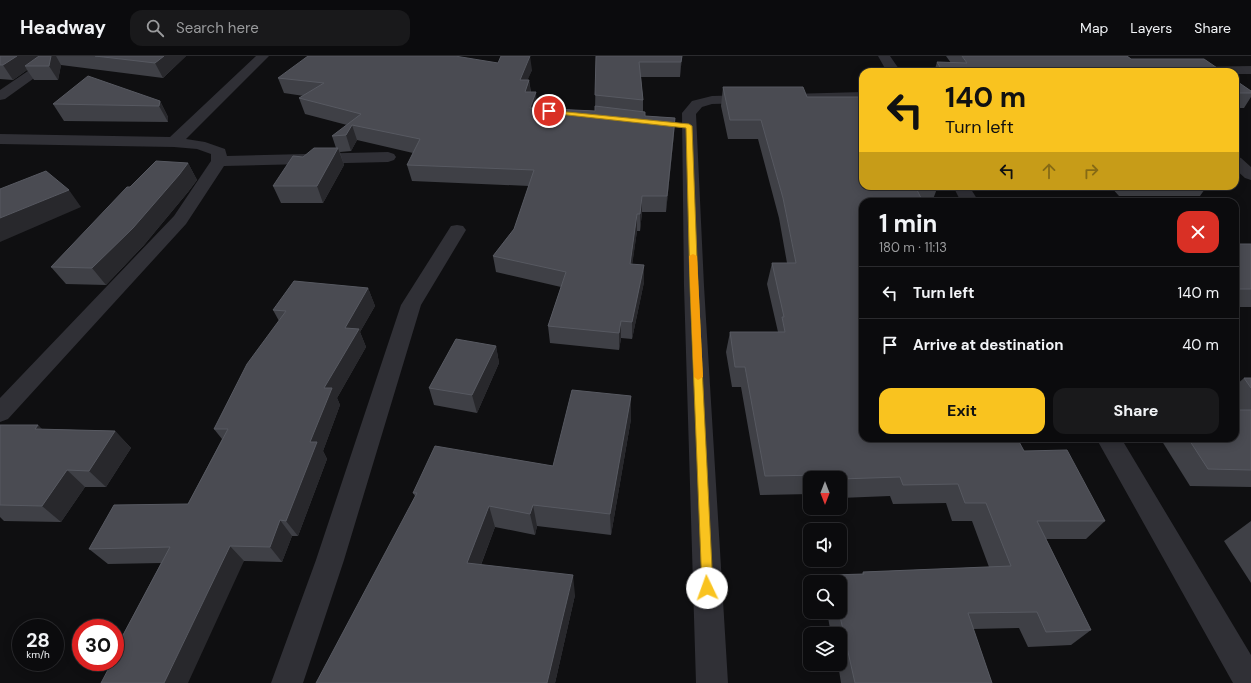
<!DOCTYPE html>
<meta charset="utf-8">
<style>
body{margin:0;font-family:"DM Sans",sans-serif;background:#19191b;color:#f1f3f6;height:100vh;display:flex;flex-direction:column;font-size:15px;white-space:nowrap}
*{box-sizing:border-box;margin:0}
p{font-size:13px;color:#9a9b9d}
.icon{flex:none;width:22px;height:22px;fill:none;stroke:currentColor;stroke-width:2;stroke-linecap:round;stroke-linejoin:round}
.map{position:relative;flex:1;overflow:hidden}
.details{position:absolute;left:859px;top:142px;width:380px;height:244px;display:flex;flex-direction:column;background:#0b0b0d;border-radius:12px;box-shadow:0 2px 10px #0003,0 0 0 1px #2b2b2e}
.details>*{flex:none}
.top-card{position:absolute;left:859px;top:12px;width:380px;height:122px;border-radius:12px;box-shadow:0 2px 10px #0003,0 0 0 1px #2b2b2e;background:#f9c31f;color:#111;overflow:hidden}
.needle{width:26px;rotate:180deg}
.tools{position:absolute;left:803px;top:415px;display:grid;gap:8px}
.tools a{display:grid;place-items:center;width:44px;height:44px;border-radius:8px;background:#0b0b0d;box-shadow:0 2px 10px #0003,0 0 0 1px #2b2b2e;font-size:20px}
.speed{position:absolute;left:12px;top:563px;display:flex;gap:8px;font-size:20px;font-weight:700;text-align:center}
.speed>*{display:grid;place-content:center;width:52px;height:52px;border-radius:50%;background:#0b0b0d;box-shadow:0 2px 10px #0003,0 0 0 1px #2b2b2e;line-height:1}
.speed small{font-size:10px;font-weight:400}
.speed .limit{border:6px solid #d22;background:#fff;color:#111}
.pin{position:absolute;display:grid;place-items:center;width:34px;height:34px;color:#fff;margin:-17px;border:2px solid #fff;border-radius:50%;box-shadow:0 1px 4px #0007}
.me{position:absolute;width:44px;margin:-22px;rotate:357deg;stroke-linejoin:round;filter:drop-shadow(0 0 3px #0008)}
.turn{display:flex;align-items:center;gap:14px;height:84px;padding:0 20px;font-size:18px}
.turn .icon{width:52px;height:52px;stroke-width:2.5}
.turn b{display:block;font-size:28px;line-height:34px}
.lanes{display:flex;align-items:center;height:38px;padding:0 20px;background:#0003;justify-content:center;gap:20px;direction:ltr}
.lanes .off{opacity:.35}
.round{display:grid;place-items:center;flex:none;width:42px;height:42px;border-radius:12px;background:#19191b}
.overview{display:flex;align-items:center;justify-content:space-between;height:68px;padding:0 20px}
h1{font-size:24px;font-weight:700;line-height:30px}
.cta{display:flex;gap:8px;margin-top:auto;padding:8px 20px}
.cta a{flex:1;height:46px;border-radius:12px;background:#f9c31f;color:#111;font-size:16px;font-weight:700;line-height:46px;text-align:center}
.cta a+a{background:#19191b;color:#f1f3f6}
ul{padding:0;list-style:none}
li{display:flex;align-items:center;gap:12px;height:52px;padding:0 20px;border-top:1px solid #2b2b2e}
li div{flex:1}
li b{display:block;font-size:15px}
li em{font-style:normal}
header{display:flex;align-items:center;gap:24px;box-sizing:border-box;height:56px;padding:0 20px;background:#0b0b0d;border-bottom:1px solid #2b2b2e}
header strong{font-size:19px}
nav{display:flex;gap:22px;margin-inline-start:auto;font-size:14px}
.search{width:280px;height:36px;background:#19191b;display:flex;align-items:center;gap:10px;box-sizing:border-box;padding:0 14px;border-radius:12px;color:#9a9b9d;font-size:15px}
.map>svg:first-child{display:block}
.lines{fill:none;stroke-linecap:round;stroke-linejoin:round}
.minor{fill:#303036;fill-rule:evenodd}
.wall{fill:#3f4046}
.shaded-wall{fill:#28282c}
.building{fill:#4a4b52;stroke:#575961}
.route{fill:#f9c31f;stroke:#a27f14}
.slow{fill:#f59e0b}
</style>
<header>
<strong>Headway</strong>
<div class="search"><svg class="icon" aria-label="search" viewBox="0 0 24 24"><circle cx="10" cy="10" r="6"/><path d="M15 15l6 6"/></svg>Search here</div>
<nav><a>Map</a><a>Layers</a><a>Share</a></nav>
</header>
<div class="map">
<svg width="1251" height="627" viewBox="0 0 1251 627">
<rect width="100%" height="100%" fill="#0f0f11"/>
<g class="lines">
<path class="minor" d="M50,0H65L5,43L0,44V34Z
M256,0H269L186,83L205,86L225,93L227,100L388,96L394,98L396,101L394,104L388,106L224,110L186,168L8,363L0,366V342L174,160L211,105V98L197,93L174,91L0,88V78L170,81Z
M878,0H890L901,16H887Z
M1251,10V18H1235V16L1185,15L1187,12L1192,11Z
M863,36V44L712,48L702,51L696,58L704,230L728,627H696L684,230L682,57L692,45L712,40Z
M1235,100L1241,102L1251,111V124L1245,122L1235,113Z
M953,130H969L979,146H961Z
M457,169L463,170L466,174L421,249L344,504L303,627H271L316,504L401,249L451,170Z
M1096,382H1121L1251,599V627H1233Z"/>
</g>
<path class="wall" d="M0,0H186L163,22L61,9L58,24H34L27,14L13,24L0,23Z
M596,0H682L680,21H641L643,44V55L645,60L675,62L674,78L666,156H642L640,175H637L632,208L644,226L632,283L621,282L619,294L550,287L548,270L561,231L496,216L493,200L514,173L529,130L412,125L407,109L413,97L357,84L351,95L340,96L344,109L323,147H281L273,130L303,101L336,92L332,80L347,69L305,58L299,42L304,40L284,37L278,22L532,14L527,24H529L531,36L537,52L595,55Z
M946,0H1127L1131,3L1223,16H934L937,6L951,7Z
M1235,24L1251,35V41L1244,52H1235Z
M723,31L807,41L863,130H938L932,146H863L1024,395L1105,465L1086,483H1046L1091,574L1071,589L1028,591L1019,572L973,573L992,627H841L838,608H840V578H831L827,556H840V526H827L831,519L862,518L863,516L989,511L972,465H952L946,447L893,448L890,440L840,442V422H810V438L760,439L741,331H732L726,296L730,276H778L767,228L772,207H787L779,162L758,83H728L721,50Z
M160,45L168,61V66L64,65L53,48Z
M188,107L197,124L188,136L144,189L106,229L66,228L51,211L130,131Z
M1110,130H1207L1200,140H1119Z
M1235,188H1251V251H1235Z
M368,232L375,250L360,276L366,291L337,342L340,349L323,395L327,403L298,480H292L282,506L244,505L109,611L107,609L161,507L108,508L89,493L188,448L222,383L214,373L279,265L273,254Z
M496,290L499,307L477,357L434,349L429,332Z
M1244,322H1251V431L1190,430L1160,382H1235L1236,354L1235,352V330Z
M631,340V363L611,479L537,470L535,479L495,471L481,509L575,539L555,627L415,440L413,437L553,410Z
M38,369L41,373L115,375L131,392L106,431H85L61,466L4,465L0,461V370Z
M1251,465V527L1224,485Z"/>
<path class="shaded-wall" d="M17,0H47L25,10L27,14L13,24L3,9Z
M51,0H56L61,9L58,24L49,10Z
M164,0H186L163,22L155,7Z
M530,0L532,14L521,39L520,24Z
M682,0L680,21L681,6Z
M529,24L531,40L525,36Z
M536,36L537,51L532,67L530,52Z
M160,45L168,61V66L159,50Z
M675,62L674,78L666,156L667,140Z
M352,69L357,84L351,95L346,79Z
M338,92L344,109L323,147L317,130Z
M188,107L197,124L188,136L144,189L106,229L92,212Z
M69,134L81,151L0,186V162Z
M642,140V156L640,175V158Z
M637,158V175L630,225V208Z
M644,209V226L632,283V266Z
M368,232L375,250L360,276L366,291L337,342L340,349L323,395L327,403L298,480L286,465L310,386L324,332L345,272Z
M621,265V282L619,294V277Z
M496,290L499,307L477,357L472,339Z
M631,340V363L611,479L610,458Z
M38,369L56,386L35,373Z
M115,375L131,392L106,431L89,415Z
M67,414L85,431L61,466L42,450Z
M533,449L537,470L535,479L530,458Z
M489,450L495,471L474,527L467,507Z
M280,464L292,480L282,506L270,491Z
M230,490L244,505L188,627H164Z
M573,519L575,539L555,627H547Z"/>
<path class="building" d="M0,0H17L3,9H0Z
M39,0H51L49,10H25Z
M95,0H164L155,7Z
M308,0H455L498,7L501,0H530L520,24H529L525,36H536L530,52L595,55V50L645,56V60L675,62L667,140H642L640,158H637L630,208L644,209L632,266L621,265L619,277L548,270L566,216L493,200L514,173L534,114L407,109L420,83L352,69L346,79L332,80L361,58L299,42L324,27L278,22Z
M596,0H682L681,6H639L643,44L595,39Z
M962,0H1127L1131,3H1204L1223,16H943L937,6L967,7Z
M88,20L160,45L159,50L53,48Z
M1235,24L1251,35V37H1235Z
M723,31H803L807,41H863V130H915L923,146H863V382H1017L1024,395L1067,394L1105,465H1037L1091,574L1046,576L1037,556L968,557L992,627H855L839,556H840V526H832L831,519L864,518L863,516L1011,510L986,447H965L958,428L903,429L900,421L840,423V422H825V419L765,420L745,311H735L730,276H785L782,261H784L772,207H796L783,142L761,64H730Z
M314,92H338L317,130H273L293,100L303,101Z
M156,105L188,107L179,119L133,172L92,212L51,211L127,131H130Z
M46,115L69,134L0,162V133Z
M1235,188H1251V233H1240L1235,227Z
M294,225L368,232L345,272L359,273L324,332H332L310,386H317L286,465L280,464L270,491L230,490L164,627H101L110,610L107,609L109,606H115V594L170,491L89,493L114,449L188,448L228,373H214L247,308L286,255L273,254Z
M456,283L496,290L472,339L429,332Z
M1244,322H1251V332Z
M572,334L631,340L610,458L533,449L530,458L489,450L467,507L573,519L547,627H316L417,437H413L435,390L553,410Z
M1235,354H1251V414L1208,413L1188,382H1235Z
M0,369H38L35,373L115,375L89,415L67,414L42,450L0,449Z"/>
<path class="route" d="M547,54L689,68L692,70L698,230L713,532L712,536L707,537L703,536L702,532L690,230L686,72L549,57H547Z"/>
<path class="slow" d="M693,198L697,200L703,321L698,324L694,321L689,200Z"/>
</svg>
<div class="tools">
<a><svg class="needle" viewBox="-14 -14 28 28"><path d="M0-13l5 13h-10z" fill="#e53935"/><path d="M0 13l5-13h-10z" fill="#9a9b9d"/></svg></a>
<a><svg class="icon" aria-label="sound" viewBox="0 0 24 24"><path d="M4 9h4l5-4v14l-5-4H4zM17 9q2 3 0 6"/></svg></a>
<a><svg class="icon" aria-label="search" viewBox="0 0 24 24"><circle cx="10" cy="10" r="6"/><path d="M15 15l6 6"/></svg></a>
<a><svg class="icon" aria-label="layers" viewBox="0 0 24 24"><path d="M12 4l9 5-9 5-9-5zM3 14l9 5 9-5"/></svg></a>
</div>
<div class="speed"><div>28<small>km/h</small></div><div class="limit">30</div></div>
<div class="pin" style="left:549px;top:55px;background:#d93025"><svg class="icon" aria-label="arrive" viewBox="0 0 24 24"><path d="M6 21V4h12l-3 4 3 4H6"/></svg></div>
<svg class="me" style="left:707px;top:532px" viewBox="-20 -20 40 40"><circle r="19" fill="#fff"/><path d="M0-13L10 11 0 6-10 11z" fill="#f9c31f"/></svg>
<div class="top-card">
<div class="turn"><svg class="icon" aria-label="left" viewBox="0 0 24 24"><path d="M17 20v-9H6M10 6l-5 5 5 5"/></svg><div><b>140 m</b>Turn left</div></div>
<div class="lanes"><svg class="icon" aria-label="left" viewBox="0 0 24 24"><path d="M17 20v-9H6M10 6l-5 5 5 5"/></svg><svg class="icon off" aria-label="ahead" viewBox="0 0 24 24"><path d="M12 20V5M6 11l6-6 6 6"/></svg><svg class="icon off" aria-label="right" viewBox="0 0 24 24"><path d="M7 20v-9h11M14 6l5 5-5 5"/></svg></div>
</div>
<section class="details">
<div class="overview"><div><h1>1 min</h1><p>180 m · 11:13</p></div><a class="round" style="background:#d93025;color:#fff"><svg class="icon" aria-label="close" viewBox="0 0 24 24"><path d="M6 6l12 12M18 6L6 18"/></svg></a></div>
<ul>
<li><svg class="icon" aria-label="left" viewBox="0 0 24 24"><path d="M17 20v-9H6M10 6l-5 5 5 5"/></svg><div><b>Turn left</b></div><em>140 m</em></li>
<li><svg class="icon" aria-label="arrive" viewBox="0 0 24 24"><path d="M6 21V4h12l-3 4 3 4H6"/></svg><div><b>Arrive at destination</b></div><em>40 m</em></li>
</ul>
<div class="cta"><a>Exit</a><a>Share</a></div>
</section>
</div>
